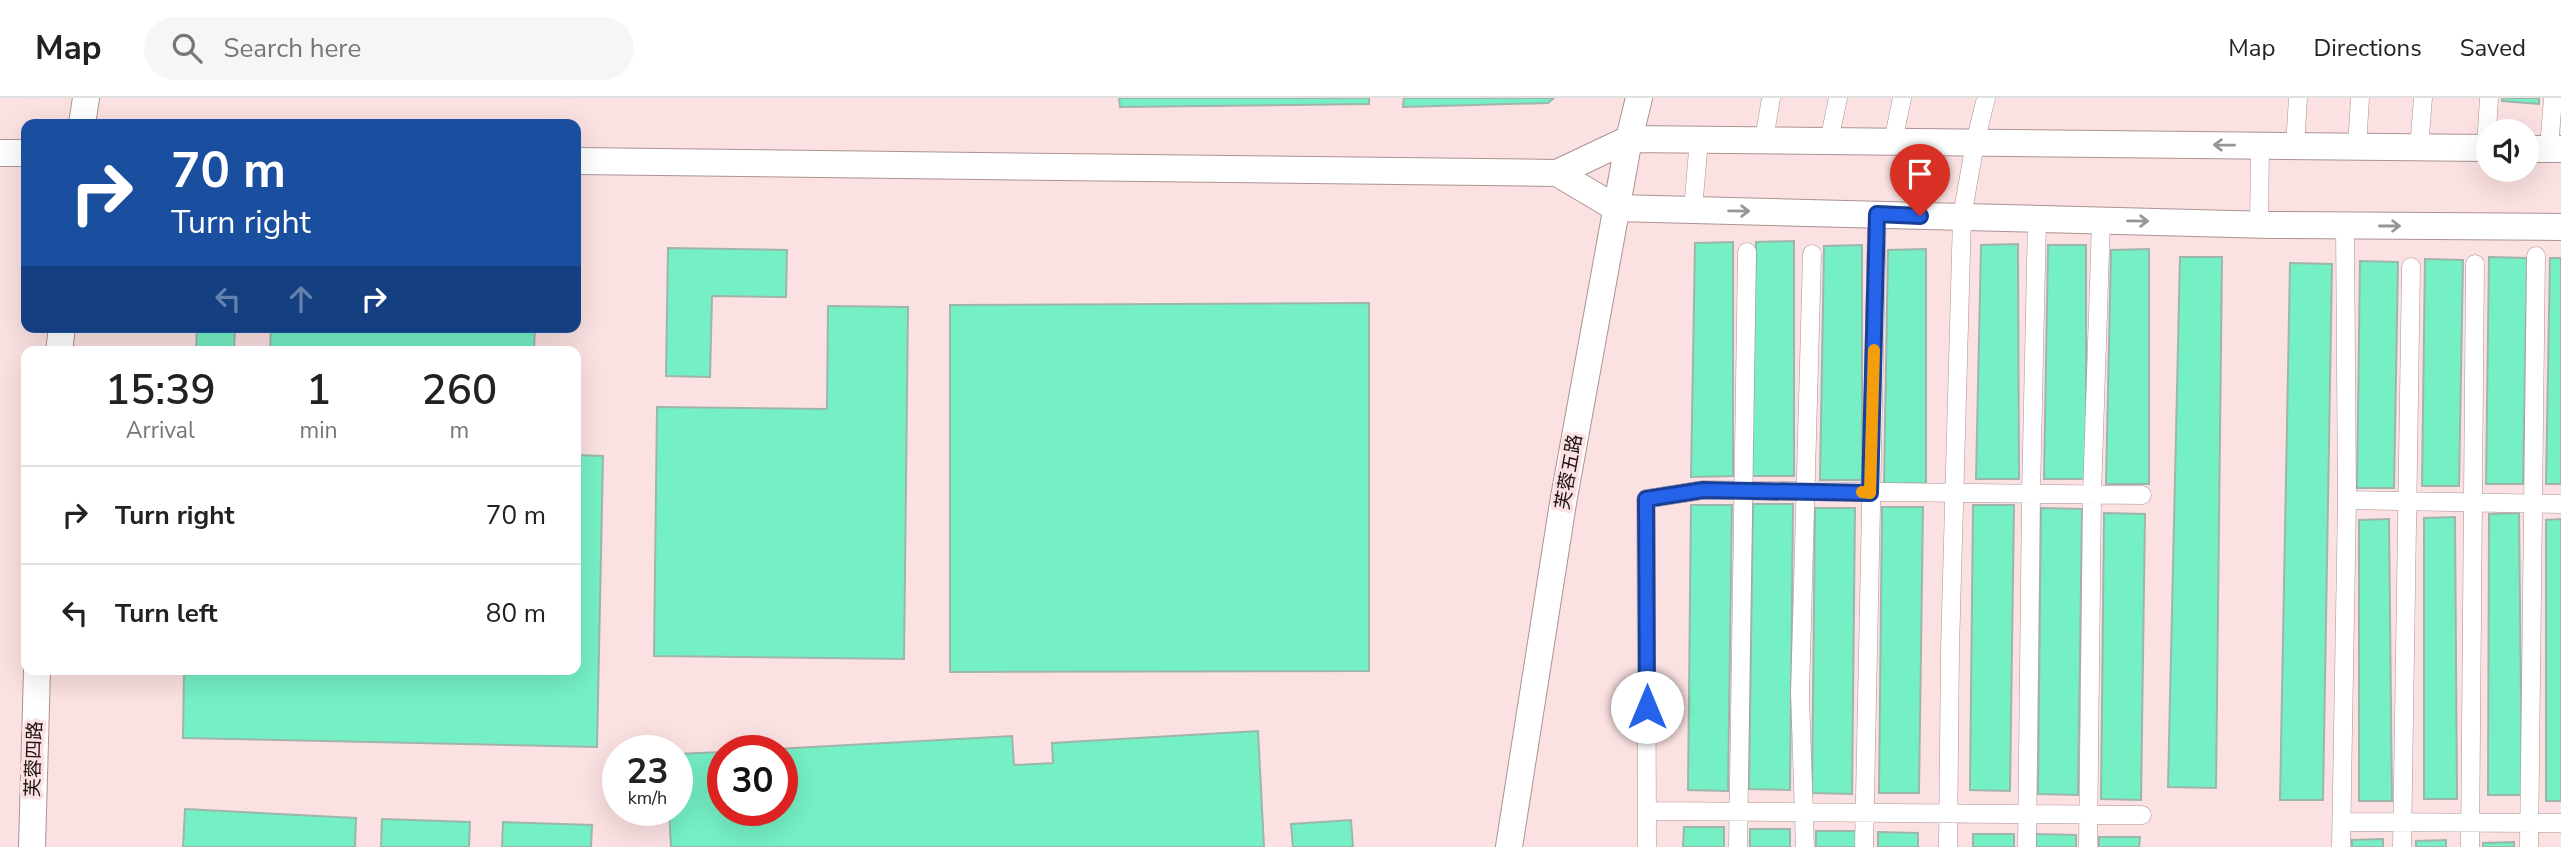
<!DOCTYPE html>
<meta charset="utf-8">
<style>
body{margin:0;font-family:"Nunito Sans","Noto Sans SC",sans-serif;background:#f6f6f6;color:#222;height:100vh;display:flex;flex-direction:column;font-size:26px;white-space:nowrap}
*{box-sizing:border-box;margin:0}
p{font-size:23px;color:#767676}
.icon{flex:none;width:38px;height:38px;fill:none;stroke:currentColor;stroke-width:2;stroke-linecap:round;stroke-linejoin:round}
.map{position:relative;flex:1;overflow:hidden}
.side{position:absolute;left:21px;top:248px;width:560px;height:329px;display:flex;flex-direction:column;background:#fff;border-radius:14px;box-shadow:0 7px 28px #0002}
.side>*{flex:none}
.top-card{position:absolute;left:21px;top:21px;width:560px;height:214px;border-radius:14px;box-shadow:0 7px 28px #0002;background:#1a4fa0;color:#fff;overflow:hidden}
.controls{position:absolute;left:2476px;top:21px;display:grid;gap:14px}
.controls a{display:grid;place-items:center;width:63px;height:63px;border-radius:50%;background:#fff;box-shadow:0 7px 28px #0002;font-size:35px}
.speed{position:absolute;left:602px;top:637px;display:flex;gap:14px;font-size:35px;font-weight:700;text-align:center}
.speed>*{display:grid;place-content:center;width:91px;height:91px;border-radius:50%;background:#fff;box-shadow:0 7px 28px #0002;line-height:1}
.speed small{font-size:18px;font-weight:400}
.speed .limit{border:10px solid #d22;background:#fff;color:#111}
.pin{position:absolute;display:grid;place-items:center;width:60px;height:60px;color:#fff;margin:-72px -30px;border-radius:50% 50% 50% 0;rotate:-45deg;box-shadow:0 0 7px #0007}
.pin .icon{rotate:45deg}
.me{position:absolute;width:77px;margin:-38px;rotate:0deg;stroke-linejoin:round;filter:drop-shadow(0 0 5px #0008)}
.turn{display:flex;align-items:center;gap:24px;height:147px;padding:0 35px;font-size:32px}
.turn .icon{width:91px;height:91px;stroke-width:2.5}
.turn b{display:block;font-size:49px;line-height:60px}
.lanes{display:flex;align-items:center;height:66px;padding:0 35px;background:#0003;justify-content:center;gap:35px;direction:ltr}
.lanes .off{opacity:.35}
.eta{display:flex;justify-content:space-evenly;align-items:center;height:119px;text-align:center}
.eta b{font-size:42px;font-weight:600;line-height:49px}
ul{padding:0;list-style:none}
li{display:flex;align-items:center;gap:21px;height:98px;padding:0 35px;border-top:2px solid #e0e0e0}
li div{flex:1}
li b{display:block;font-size:26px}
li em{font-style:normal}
header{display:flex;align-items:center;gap:42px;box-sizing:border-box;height:98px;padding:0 35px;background:#fff;border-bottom:2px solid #e0e0e0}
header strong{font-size:33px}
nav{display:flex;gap:38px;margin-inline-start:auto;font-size:24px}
.search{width:490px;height:63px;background:#f6f6f6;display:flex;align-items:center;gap:18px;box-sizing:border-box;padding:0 24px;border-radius:38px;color:#767676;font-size:26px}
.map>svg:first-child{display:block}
.building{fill:#75f0c5;stroke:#9eb5ac;stroke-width:2}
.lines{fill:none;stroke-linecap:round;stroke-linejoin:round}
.street-casing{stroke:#ab9392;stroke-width:19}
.secondary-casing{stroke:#ab9392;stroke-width:28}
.street{stroke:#fff;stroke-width:18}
.secondary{stroke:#fff;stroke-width:26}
.oneway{stroke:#999595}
.route-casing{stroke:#184099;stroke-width:18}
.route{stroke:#2563eb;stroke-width:12}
.slow{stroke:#f59e0b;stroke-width:12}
.labels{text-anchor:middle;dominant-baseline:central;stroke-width:7;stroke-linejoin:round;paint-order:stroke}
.street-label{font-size:19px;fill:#1c1313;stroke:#fbe1e1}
</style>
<header>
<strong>Map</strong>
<div class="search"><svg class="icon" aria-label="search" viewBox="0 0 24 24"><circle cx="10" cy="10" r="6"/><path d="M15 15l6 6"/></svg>Search here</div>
<nav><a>Map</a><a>Directions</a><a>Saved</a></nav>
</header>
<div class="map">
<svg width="2561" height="749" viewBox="0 0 2561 749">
<rect width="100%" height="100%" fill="#fbe1e1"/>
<path class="building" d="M1119,0H1369V6L1120,9Z
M1404,0H1554L1548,5L1403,9Z
M2502,0H2539V6L2502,3Z
M1794,143V378H1752L1756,144Z
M1733,144V378L1691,379L1695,145Z
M2018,146L2019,381H1976L1981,147Z
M1862,147V382H1820L1824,148Z
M2048,147H2086V381H2044Z
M668,150L787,152L786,199L712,198L710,279L666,278Z
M1926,151V385L1884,386L1888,152Z
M2149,151V386H2106L2111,152Z
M2180,159H2222L2216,690L2168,689Z
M2489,159L2527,160L2523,386H2486Z
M2550,160H2561V386H2546Z
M2425,161L2463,162L2459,388H2422Z
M2360,163L2398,164L2394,390H2357Z
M2290,165L2332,166L2323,702H2280Z
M1369,205V573L950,574V207Z
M828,208L908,209L904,561L654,558L657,309L827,311Z
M197,229H235L234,254H196Z
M271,229H535L534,254H270Z
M576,357L603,358L597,649L183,640L184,572H576Z
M1753,406H1793L1790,692L1749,691Z
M1691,407H1732L1728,693L1688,692Z
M1973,407H2014L2010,693L1970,692Z
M1882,409H1923L1919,695H1879Z
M1815,410H1855L1852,696L1812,695Z
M2041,410L2082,411L2078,697L2038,696Z
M2104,415L2145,416L2141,702L2101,701Z
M2519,415L2522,697H2488L2489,416Z
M2455,419L2457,701H2424V420Z
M2389,421L2392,703H2359V422Z
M2561,421V703H2546V422Z
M1258,633L1264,749H671L669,712H677V656L723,654V712H782V653H740L1012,638L1014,667L1053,665L1052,645Z
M185,711L356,720L355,749H183Z
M382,721L470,724L469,749H381Z
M1351,722L1353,749H1293L1291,726Z
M503,724L592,727L591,749H502Z
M1684,729H1724V749H1683Z
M1750,731H1790V749H1750Z
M1816,733H1856V749H1816Z
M1878,734L1918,735V749H1878Z
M1973,736H2014V749H1973Z
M2036,736L2076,737V749H2036Z
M2099,739H2140L2139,749H2099Z
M2383,741V749H2352V742Z
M2446,742V749H2416V743Z
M2514,744V749H2483V745Z"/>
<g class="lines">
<g class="street-casing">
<path id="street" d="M1764,42L1771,0
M1829,43L1838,0
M1893,44L1902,0
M2295,48L2298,0
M2357,49L2360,0
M2419,50L2423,0
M2486,50L2489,0
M2549,51L2553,0
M1693,112L1699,41
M2259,127L2260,48
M2347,402L2561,406
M1648,713L2142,717
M2342,724L2561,725
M1647,749L1646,401L1703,392L2142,397
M1738,749L1747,154
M1805,749L1800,595L1812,156
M1864,749L1877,116
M1948,749L1950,551L1962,119L1975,45L1986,0
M2027,749L2031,397L2037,121
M2088,749L2092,397L2101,123
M2341,749L2347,402L2345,127
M2402,749L2411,169
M2470,749L2475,166
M2529,749L2536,158"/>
</g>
<g class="secondary-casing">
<path id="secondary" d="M82,26L86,0
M2527,51H2561
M0,55H26
M576,63L1557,75L1629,41L2488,50
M1557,75L1616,110L2271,127L2561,129
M59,254L62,229
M32,749L37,572
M1509,749L1563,405L1629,41L1639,0"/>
</g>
<use href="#street" class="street"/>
<use href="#secondary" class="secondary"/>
</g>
<defs><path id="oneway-shaft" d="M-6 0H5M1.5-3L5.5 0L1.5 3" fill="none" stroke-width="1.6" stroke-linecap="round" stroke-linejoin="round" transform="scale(1.75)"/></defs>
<g class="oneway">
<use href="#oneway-shaft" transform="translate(2224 47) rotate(-179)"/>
<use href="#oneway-shaft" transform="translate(1739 113) rotate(1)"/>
<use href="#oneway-shaft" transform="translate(2138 123) rotate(1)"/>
<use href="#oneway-shaft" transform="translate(2390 128)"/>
</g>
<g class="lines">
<g class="route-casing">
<path id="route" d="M1647,609L1646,401L1703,392L1870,395L1877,116L1920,118"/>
</g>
<use href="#route" class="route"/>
<path class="slow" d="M1862,394L1870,395L1874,252"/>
</g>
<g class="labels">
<g class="street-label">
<text transform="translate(1569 374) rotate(-80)">芙蓉五路</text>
<text transform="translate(34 661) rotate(-88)">芙蓉四路</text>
</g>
</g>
</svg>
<div class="controls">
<a><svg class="icon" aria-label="sound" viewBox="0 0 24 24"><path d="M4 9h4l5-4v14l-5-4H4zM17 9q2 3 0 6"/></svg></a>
</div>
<div class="speed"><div>23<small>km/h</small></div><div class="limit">30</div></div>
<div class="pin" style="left:1920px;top:118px;background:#d93025"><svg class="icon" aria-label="arrive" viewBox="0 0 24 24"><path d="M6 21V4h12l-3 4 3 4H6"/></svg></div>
<svg class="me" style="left:1647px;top:609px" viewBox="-20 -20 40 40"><circle r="19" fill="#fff"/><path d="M0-13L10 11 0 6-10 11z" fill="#2563eb"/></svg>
<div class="top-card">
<div class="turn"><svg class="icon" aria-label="right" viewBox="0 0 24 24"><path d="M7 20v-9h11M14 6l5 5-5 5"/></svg><div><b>70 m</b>Turn right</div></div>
<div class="lanes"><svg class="icon off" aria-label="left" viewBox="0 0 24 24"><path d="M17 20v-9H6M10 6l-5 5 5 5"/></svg><svg class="icon off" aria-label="ahead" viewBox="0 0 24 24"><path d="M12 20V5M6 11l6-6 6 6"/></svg><svg class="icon" aria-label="right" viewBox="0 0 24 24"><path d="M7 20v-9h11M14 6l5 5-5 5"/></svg></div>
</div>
<section class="side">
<div class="eta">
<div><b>15:39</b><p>Arrival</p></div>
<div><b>1</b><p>min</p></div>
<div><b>260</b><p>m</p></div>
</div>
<ul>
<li><svg class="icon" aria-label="right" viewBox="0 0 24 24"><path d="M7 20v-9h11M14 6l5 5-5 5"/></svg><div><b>Turn right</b></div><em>70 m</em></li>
<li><svg class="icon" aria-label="left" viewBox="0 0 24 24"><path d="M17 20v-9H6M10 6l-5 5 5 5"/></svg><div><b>Turn left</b></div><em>80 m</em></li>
</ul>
</section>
</div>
